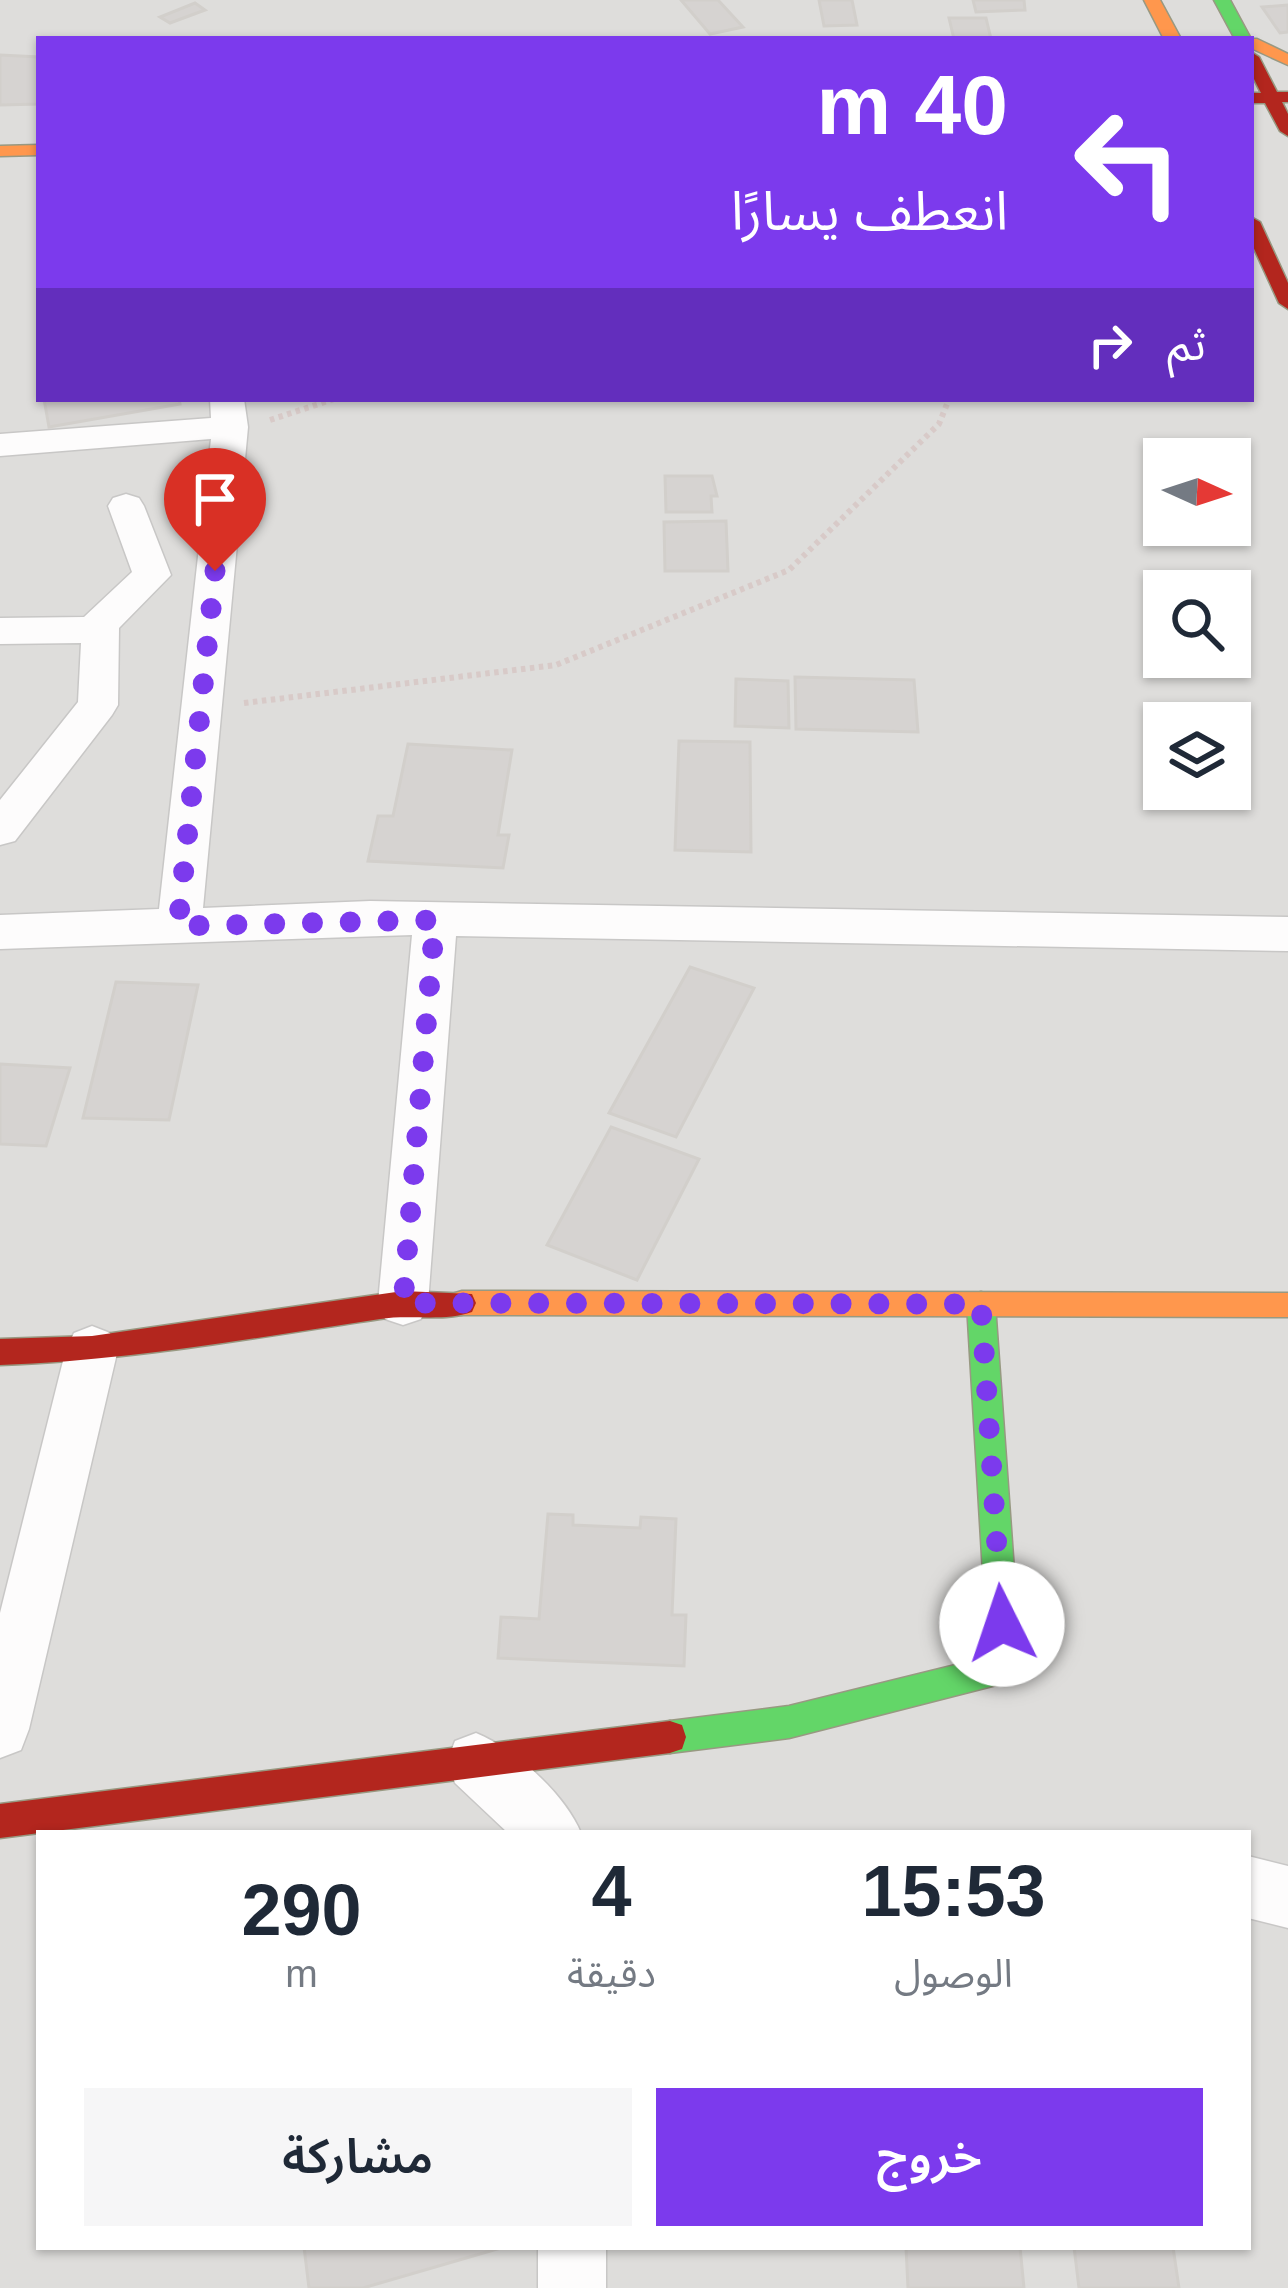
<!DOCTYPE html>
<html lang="ar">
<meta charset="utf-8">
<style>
body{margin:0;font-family:Helvetica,"Noto Sans Arabic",sans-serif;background:#f6f6f7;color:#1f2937;direction:rtl;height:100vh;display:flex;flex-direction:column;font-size:45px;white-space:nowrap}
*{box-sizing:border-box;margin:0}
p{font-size:39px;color:#747a83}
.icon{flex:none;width:66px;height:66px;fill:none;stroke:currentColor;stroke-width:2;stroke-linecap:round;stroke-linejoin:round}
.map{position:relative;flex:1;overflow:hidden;direction:ltr}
.drawer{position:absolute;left:36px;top:1830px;width:1215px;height:420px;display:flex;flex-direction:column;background:#fff;border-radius:0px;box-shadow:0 3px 9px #0004;direction:rtl}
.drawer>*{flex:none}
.guide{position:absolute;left:36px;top:36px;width:1218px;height:366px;border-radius:0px;box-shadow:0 3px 9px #0004;direction:rtl;background:#7c3aed;color:#fff;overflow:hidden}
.needle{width:78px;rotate:93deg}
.fabs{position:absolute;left:1143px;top:438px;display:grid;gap:24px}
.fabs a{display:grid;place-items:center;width:108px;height:108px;border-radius:0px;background:#fff;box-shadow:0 3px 9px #0004;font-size:60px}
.pin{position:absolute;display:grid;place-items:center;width:102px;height:102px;color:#fff;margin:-123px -51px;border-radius:50% 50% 50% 0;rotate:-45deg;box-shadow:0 0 12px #0007}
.pin .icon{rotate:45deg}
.me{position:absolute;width:132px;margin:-66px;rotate:356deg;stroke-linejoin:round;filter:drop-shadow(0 0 9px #0008)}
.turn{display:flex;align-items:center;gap:42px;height:252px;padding:0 48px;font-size:54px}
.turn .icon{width:156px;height:156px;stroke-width:2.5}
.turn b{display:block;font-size:84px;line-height:102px}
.then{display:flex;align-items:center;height:114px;padding:0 48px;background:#0003;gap:24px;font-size:45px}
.eta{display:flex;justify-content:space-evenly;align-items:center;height:204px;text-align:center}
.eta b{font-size:72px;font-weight:600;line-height:84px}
.action{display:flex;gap:24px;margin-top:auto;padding:24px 48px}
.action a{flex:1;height:138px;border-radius:0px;background:#7c3aed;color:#fff;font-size:48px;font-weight:600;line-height:138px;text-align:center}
.action a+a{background:#f6f6f7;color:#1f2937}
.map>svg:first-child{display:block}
.residential{fill:#dedddb;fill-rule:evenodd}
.building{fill:#d6d3d1;stroke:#d2cfcb;stroke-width:3}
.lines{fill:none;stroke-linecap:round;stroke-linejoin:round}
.street-casing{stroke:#c8c7c6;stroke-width:3}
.fast-casing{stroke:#989982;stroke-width:3}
.slow-casing{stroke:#989982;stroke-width:3}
.jam-casing{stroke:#989982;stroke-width:3}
.path{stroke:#d8cac8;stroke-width:6;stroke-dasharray:4.5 4.5;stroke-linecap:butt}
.street{fill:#fdfcfc;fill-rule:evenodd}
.fast{fill:#63d668;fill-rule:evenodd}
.slow{fill:#ff974d;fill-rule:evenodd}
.jam{fill:#b3261e;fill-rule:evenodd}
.route{stroke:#7c3aed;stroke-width:21;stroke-dasharray:0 37.8}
</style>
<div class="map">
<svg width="1288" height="2288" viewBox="0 0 1288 2288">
<rect width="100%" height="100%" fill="#efedea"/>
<path class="residential" d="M0,0H1288V2288H0ZM39,39H1251V399H39ZM1164,459H1230V525H1164ZM1164,591H1230V657H1164ZM1164,723H1230V789H1164ZM39,1833H1248V2247H39Z"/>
<path class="building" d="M681,0H718L743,27L710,34Z
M819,0H852L857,25L824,26Z
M973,0H1024L1025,10L976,12Z
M195,3L205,10L170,23L160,17Z
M1288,5V32L1280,33L1262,7Z
M949,18H986L991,39H954Z
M0,55L39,57V104L0,105Z
M44,399H179L180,404L49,427Z
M665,476H712L717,496H711L712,512H666Z
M726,521L728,571H665L664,522Z
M795,677L914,680L918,732L796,729Z
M736,679L788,681L789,728L735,726Z
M679,741L750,742L751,852L675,850Z
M408,744L512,750L498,835H509L503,868L368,861L378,816H393Z
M690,967L754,988L676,1137L609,1113Z
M116,982L198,985L169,1120L83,1118Z
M0,1064L70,1068L46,1146L0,1144Z
M611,1127L699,1159L637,1280L547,1245Z
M548,1514L573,1515V1525L640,1528L641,1517L676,1519L672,1615H686L684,1666L498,1658L501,1617L539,1619Z
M304,2247H504L363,2288H309Z
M906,2247H1020L1024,2288H908Z
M1074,2247H1173L1179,2288H1079Z"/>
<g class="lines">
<g class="street-casing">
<path id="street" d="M210,399H244L248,427L203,908L370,901L1288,917V951L456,936L428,1303L421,1319L403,1325L385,1319L378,1303L412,935L0,949V915L159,909L211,439L0,456V434L211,418Z
M126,494L139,498L144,506L171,575L119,628L118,705L112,715L15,841L0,845V800L78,702L81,643L0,644V618L84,617L132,572L108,506L113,498Z
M92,1326L110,1333L118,1349L29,1729L21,1750L0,1758V1613L66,1349L74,1333Z
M476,1733C515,1749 565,1794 581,1833H508L455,1783L447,1762L455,1741Z
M1248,1856L1288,1866V1928L1248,1918Z
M538,2247H606V2288H538Z"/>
</g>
<g class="fast-casing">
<path id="fast" d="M1214,0H1230L1251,39H1235Z
M981,1292L991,1295L995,1304L1021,1669L1016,1680L789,1738L670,1753L658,1749L654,1737L658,1725L670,1721L789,1706L988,1657L967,1304L971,1295Z"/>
</g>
<g class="slow-casing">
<path id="slow" d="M1144,0H1160L1181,39H1164Z
M1245,39H1257L1288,54V65L1251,48V39Z
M39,145V155L0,156V146Z
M462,1291L1288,1293V1317L462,1315L452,1312L448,1303L452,1294Z"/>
</g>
<g class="jam-casing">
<path id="jam" d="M1251,52L1259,57L1277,92H1288V102H1282L1288,114V136L1280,131L1265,103H1251V93H1261L1251,73Z
M1251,217L1260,222L1288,283V309L1279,303L1251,242Z
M403,1291L472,1294L476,1303L472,1312C444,1322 409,1314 380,1319C253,1338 128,1361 0,1365V1339L92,1336Z
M670,1721L682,1725L686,1737L682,1749L670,1753L0,1838V1804Z"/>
</g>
<path class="path" d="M270,420L334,399
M244,703L556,665L789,570L939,424L949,399"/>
<use href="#street" class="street"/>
<use href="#fast" class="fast"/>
<use href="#slow" class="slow"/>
<use href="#jam" class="jam"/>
</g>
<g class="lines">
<path class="route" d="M215,571L178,926L435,920L403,1303L981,1304L1002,1624"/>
</g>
</svg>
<div class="fabs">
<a><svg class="needle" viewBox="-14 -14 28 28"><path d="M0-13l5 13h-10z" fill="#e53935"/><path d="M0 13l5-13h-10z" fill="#747a83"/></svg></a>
<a><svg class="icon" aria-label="search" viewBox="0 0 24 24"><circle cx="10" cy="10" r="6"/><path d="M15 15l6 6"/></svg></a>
<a><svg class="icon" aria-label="layers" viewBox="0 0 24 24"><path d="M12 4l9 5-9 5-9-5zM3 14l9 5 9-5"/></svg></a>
</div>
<div class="pin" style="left:215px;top:571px;background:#d93025"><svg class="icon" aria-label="arrive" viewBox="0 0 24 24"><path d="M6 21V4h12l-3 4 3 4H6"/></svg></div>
<svg class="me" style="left:1002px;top:1624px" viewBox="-20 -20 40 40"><circle r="19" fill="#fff"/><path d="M0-13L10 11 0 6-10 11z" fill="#7c3aed"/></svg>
<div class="guide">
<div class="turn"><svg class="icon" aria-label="left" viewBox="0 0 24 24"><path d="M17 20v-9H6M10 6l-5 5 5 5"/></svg><div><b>40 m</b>انعطف يسارًا</div></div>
<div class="then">ثم<svg class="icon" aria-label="right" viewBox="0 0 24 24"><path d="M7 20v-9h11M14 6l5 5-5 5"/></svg></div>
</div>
<section class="drawer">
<div class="eta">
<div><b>15:53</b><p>الوصول</p></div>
<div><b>4</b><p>دقيقة</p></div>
<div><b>290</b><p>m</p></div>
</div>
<div class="action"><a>خروج</a><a>مشاركة</a></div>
</section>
</div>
